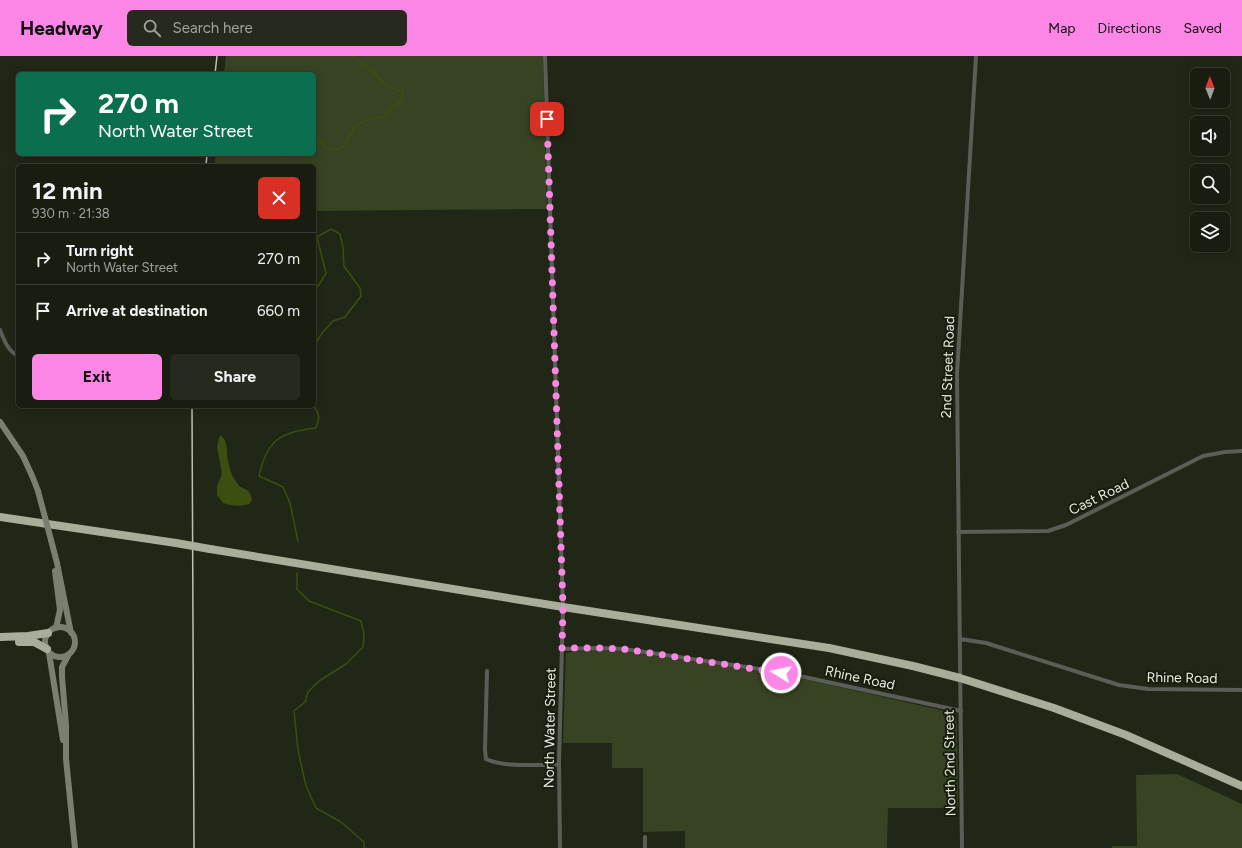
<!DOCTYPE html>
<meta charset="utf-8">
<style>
body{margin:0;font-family:Figtree,sans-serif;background:#262a1e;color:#f1f3f6;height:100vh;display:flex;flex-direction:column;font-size:15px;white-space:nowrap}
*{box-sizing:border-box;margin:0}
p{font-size:13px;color:#9fa29f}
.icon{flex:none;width:22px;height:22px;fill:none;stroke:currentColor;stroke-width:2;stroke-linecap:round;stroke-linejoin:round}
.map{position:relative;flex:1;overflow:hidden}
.sheet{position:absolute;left:16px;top:108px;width:300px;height:244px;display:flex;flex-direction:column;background:#191d10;border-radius:6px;box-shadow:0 2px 10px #0003,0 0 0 1px #373b30}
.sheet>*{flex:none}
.hud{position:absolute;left:16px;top:16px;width:300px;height:84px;border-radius:6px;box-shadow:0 2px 10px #0003,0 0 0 1px #373b30;background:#0b6e4f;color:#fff;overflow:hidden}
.needle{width:26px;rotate:359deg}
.fabs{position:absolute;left:1190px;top:12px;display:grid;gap:8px}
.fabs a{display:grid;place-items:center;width:40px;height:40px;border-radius:6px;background:#191d10;box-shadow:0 2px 10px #0003,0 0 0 1px #373b30;font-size:20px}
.pin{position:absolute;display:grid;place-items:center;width:34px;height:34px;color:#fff;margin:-17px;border-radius:8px;box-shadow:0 2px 6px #0006}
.me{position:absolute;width:44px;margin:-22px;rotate:280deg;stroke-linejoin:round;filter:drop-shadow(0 0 3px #0008)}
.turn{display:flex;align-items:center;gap:14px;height:84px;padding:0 16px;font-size:18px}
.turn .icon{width:52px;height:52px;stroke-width:2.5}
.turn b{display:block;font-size:28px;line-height:34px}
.round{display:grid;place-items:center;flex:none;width:42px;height:42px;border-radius:6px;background:#262a1e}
.head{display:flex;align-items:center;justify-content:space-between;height:68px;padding:0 16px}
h1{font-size:24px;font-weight:700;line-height:30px}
.primary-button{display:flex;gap:8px;margin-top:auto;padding:8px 16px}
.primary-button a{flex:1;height:46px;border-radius:6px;background:#fb86e5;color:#111;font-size:16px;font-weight:700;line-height:46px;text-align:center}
.primary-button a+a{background:#262a1e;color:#f1f3f6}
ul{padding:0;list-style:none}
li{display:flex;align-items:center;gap:12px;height:52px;padding:0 16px;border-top:1px solid #373b30}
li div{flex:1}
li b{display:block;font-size:15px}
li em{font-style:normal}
header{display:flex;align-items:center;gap:24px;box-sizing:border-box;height:56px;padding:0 20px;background:#fb86e5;color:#111}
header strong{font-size:19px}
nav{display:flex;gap:22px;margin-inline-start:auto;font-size:14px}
.search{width:280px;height:36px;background:#262a1e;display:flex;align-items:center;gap:10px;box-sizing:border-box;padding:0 14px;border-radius:6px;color:#9fa29f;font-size:15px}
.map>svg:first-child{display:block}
.green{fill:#374322}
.water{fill:#3c4e10}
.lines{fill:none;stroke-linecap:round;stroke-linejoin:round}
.stream{stroke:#3c4e10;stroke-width:1.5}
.street{stroke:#5b5e56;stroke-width:4}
.secondary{stroke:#7a7f72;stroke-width:6}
.highway{stroke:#a7af9b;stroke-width:8}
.rail{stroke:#bdc1b6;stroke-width:1.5}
.secondary-bridge{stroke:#7a7f72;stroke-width:6}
.highway-bridge{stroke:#a7af9b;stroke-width:8}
.route{stroke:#fb86e5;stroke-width:7;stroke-dasharray:0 12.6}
.labels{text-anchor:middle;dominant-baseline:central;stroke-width:4;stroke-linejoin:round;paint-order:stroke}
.street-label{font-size:14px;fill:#e6eae0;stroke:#171d0d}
</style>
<header>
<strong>Headway</strong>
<div class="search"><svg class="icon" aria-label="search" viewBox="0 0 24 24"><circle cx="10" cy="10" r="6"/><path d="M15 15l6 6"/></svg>Search here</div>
<nav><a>Map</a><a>Directions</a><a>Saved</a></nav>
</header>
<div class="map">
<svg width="1242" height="792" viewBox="0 0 1242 792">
<rect width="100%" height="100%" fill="#212716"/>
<path class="green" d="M226,0H543L547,153L314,155V110H214L216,98H314V18H224Z
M589,594L621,595L725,610L808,624L949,656L956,661L957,671L958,752H888L887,792H685V775L643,776V712H612V687H563L566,597Z
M1177,718L1242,748V792H1112V790H1137L1136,719Z"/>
<path class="water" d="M220,379C229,385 226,395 228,404C229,412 232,421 237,427C243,436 249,429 252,444L249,448L240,450L230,449L223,447L217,439V430L222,418L217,390Z"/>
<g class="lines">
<path class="stream" d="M314,74L315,78L326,92L338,94L343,91L354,72L363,65L383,61L402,43L403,35C384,32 385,27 372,15C366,10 359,5 352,0
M283,110V98
M314,231L319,229L326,217L317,181L331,173L340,178L343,191L344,210L360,232L361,240L345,261L333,265L322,277L314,290
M298,485L290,447L283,431L259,420C267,384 280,376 316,372C320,363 320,357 313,350
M297,517V533L309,545L361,565L364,578L363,591L346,608L319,625L308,636L305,646L294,655L298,694L306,730L316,752L341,766L364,786V792"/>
<path class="street" d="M545,0L563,551L559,705L560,792
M0,274C4,284 8,295 18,300
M958,476L1048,475L1066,469L1203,400L1225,396L1242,395
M960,583L986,587L1119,629L1148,633L1242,634
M562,593L597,592L624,593L753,612L795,619L961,655
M487,615L485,694L486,703C505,712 537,708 559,709
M645,792V781
M962,792L957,318L976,0"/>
<path class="secondary" d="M0,366L23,400L33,422L38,435
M51,484L57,507L71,577
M55,515L60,554L56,572
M45 586a15 15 0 1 1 30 0a15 15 0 1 1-30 0Z
M49,597L63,684
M69,598L62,611V621L66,669V703L75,792"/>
<path class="highway" d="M0,461L176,487
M210,493L563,551L829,592L913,610L960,622L1054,652L1126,679L1242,730
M0,581L28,580L48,577
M19,586H34L47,593"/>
<path class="rail" d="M215,18L217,0
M206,110L207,98
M192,350L194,792"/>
<path class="secondary-bridge" d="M38,435L51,484"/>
<path class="highway-bridge" d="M176,487L210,493"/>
</g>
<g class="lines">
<path class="route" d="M547,63L563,551L562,592H597L624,593L781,617"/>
</g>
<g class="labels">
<g class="street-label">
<text transform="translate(948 311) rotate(-88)">2nd Street Road</text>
<text transform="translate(1099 441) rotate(-26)">Cast Road</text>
<text transform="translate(860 622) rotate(12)">Rhine Road</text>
<text transform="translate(1182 622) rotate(1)">Rhine Road</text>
<text transform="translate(550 672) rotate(-89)">North Water Street</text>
<text transform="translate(950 707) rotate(-91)">North 2nd Street</text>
</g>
</g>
</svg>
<div class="fabs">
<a><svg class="needle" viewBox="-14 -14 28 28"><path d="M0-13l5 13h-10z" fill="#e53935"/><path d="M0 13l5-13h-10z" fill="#9fa29f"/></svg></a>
<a><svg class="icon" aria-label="sound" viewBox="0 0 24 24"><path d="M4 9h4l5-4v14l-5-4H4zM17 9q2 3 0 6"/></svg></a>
<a><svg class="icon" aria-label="search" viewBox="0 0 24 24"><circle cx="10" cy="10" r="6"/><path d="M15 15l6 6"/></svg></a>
<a><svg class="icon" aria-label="layers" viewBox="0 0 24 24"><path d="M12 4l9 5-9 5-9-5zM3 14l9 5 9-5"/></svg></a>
</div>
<div class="pin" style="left:547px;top:63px;background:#d93025"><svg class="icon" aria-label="arrive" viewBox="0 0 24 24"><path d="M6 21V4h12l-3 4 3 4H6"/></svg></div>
<svg class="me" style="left:781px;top:617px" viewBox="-20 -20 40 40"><circle r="17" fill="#fb86e5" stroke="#fff" stroke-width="3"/><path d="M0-11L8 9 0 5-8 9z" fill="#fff"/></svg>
<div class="hud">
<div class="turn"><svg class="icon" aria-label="right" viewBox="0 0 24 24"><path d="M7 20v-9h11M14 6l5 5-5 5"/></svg><div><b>270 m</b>North Water Street</div></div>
</div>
<section class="sheet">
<div class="head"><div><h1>12 min</h1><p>930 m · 21:38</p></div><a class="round" style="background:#d93025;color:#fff"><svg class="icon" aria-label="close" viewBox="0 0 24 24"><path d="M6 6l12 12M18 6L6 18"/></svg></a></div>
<ul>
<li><svg class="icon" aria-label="right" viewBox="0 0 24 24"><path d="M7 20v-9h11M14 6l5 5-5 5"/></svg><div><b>Turn right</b><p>North Water Street</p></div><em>270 m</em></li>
<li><svg class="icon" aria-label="arrive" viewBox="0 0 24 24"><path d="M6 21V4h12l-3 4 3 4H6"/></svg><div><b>Arrive at destination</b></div><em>660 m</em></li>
</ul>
<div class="primary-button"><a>Exit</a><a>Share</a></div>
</section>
</div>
